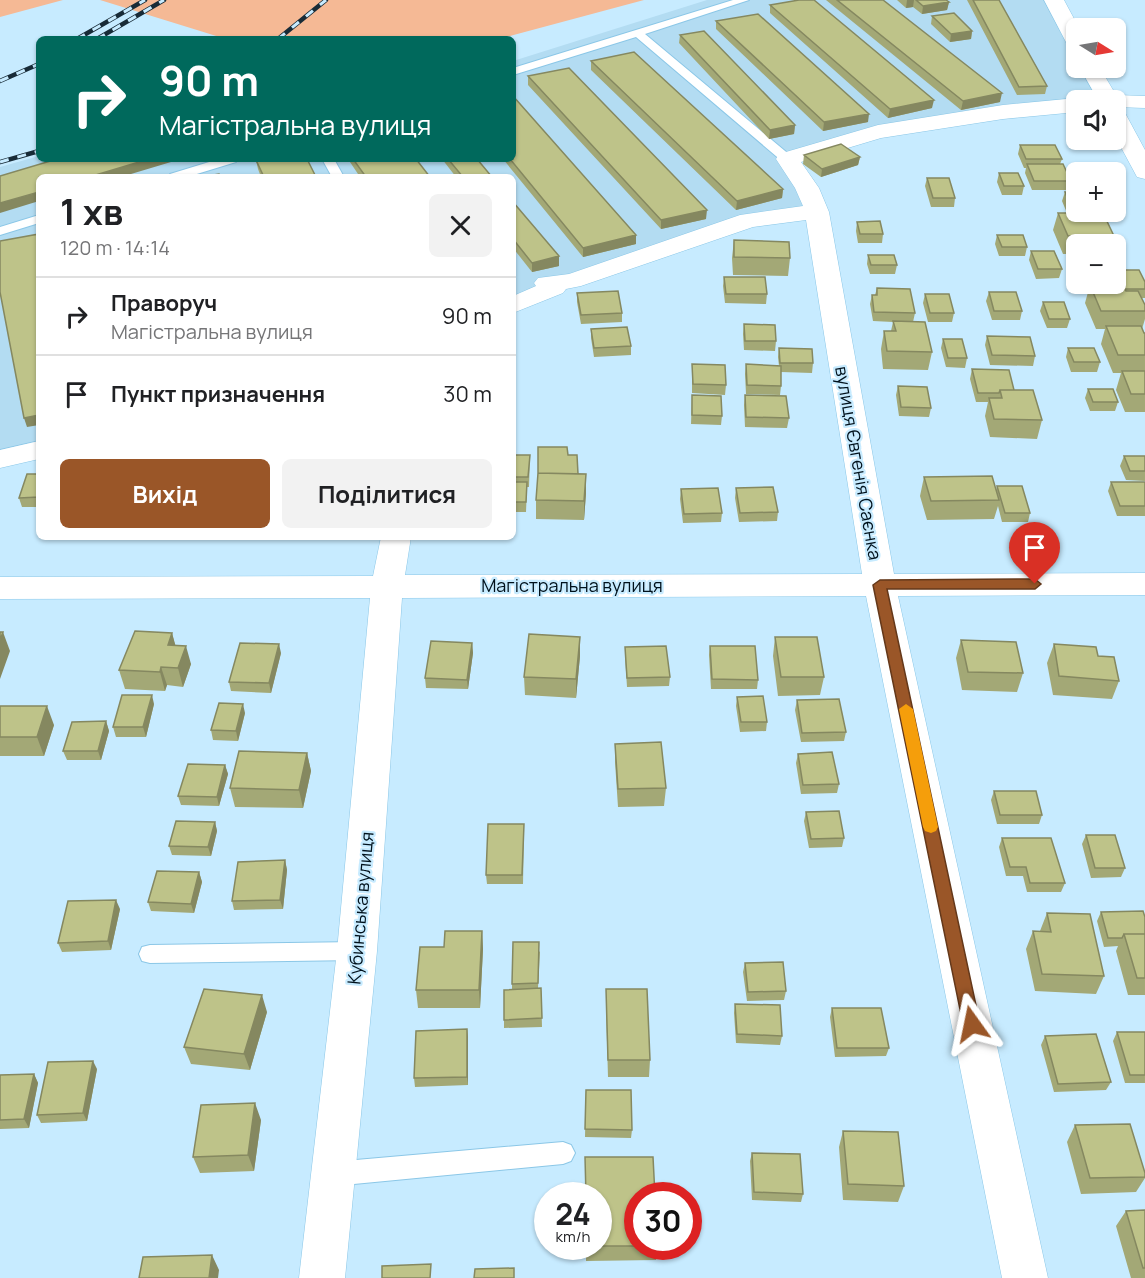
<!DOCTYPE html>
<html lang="uk">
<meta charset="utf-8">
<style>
body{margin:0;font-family:Manrope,sans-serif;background:#f2f2f2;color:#202124;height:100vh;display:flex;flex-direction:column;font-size:22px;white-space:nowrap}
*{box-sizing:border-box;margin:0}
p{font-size:20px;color:#757577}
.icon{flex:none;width:33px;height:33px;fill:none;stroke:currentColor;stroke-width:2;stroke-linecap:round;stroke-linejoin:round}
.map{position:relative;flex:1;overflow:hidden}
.sheet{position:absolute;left:36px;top:174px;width:480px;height:366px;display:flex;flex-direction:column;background:#fff;border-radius:9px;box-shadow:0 2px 4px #0004}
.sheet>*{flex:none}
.hud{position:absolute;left:36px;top:36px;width:480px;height:126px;border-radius:9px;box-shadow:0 2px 4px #0004;background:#00695c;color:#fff;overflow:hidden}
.needle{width:39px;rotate:101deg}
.fabs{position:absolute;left:1066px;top:18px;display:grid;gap:12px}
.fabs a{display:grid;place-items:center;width:60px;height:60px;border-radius:9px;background:#fff;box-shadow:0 2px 4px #0004;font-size:30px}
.speed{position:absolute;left:534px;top:1182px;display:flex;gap:12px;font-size:30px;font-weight:700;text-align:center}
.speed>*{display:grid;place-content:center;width:78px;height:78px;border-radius:50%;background:#fff;box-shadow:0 2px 4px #0004;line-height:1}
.speed small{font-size:15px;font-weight:400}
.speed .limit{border:9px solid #d22;background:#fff;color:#111}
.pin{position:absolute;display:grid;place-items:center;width:51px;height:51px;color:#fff;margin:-62px -26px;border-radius:50% 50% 50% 0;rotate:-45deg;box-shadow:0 0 6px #0007}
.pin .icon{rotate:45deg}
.me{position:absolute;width:66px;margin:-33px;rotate:348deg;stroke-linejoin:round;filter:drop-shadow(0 0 4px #0008)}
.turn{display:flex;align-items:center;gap:21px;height:126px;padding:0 24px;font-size:27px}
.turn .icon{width:78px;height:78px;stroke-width:2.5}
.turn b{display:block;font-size:42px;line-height:51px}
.round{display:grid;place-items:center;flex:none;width:63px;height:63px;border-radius:9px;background:#f2f2f2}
.summary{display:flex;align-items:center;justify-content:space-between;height:102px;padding:0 24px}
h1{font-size:36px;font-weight:700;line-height:45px}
.action{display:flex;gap:12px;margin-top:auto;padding:12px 24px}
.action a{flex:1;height:69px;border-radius:9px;background:#9a5628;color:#fff;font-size:24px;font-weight:700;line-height:69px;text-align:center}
.action a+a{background:#f2f2f2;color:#202124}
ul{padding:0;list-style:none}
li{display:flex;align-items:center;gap:18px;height:78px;padding:0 24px;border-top:2px solid #e0e0e0}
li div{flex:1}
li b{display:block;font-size:22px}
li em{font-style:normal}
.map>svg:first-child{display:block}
.built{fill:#b3dcf2}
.green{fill:#f5b995}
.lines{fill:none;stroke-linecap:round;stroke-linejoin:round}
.service-casing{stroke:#8bc7e7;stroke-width:2}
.minor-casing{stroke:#8bc7e7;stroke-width:1}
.tertiary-casing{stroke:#8bc7e7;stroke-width:1}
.service{fill:#fff;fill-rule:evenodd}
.minor{fill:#fff;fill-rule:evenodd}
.tertiary{fill:#fff;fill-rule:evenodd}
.rail-casing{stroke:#182b37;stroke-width:4.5}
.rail{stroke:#c7ebff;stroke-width:3;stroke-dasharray:9;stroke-linecap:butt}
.wall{fill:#a3a876}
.shaded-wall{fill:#858860}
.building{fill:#bec389;stroke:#858860;stroke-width:1.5}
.route{fill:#9a5628;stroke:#64381a;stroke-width:1.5}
.slow{fill:#f59e0b}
.labels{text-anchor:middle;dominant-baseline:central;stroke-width:4.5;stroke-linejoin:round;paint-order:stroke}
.street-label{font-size:18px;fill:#00111c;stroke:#c7ebff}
</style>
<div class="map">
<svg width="1145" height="1278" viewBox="0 0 1145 1278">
<rect width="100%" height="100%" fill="#c7ebff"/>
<path class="built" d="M707,0H1054L1077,44V68H1090L1108,100H1077L878,132L788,159L817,212L749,220L513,305V177H39V450L0,464V167L39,156V159H513V61Z"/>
<path class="green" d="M0,0H63L0,17Z
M100,0H644L499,39H226Z"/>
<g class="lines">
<g class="service-casing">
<path id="service" d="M733,0H749L645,34L791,156L793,159L791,162H783L636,37L513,75V68Z
M219,159H238L236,162L187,177H168L170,174Z
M322,159H334L344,177H332Z
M39,215V223L0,235V227Z
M357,942L365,944L368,951L365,958L357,960L150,963L142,961L139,954L142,947L150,945Z
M563,1142L571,1145L575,1153L571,1161L563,1164L333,1186L324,1182L321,1174L324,1166L333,1162Z"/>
</g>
<g class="minor-casing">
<path id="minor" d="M1116,95L1145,96V108L1116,107V100H1106L1108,96Z
M1077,98L1085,100H1077V112L1003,119L881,138L801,162L819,188L829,212L894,574L1145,573V595L898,596L1048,1278H1002L866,596L402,598L377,951L345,1278H299L337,951L370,598L0,599V577L373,576L381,537H411L405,575L862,574L806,220L753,227L581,286L566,289L563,293L513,313V296L536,286L534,283L538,278L569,274L740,215L803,206L795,188L776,159L779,154L878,125L1003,105Z
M39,441V459L0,468V450Z"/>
</g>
<g class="tertiary-casing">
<path id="tertiary" d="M1044,0H1064L1079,28H1077V50L1070,48L1067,44Z
M1080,68H1100L1119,100L1116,104V100H1098Z
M1116,109L1124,111L1145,150V179L1137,177L1116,138Z"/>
</g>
<use href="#service" class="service"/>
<use href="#minor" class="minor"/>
<use href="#tertiary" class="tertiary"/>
<g class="rail-casing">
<path id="rail" d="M77,39L145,0
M97,39L164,0
M278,39L326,0
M0,81L39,64
M0,162L39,151"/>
</g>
<use href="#rail" class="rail"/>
</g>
<path class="wall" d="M826,0H883L1000,102L961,110Z
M897,0H946L949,2L947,10L922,14L913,7L906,8Z
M967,0H999L1047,86L1045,94L1017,95Z
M770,5L932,108L888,118L770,13Z
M932,16L972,31L971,39L950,42L931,24Z
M716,21L868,122L823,131L716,29Z
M680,35L795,125L794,134L769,139L679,43Z
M591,61L783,189L782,198L736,210L591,70Z
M528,76L706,219L661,229L528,85Z
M1020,145L1062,159L1060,164L1071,181L1069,190H1032L1025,173L1026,168H1024L1018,154Z
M804,155L860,157L858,165L821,177L803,164Z
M348,159H416L430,177H360Z
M442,159H477L492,177H456Z
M503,159H513L636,235V244L583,257Z
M256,160L316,177H261L258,169Z
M999,173L1024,186L1022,195H1002L997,182Z
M927,178L955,198L954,207H931L925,186Z
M1065,192H1077V212H1107L1105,217L1114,236L1112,244H1077V269L1072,259L1074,254H1063L1053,230L1058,213H1067L1062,201Z
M513,202L559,266L532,272L513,248Z
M857,222L883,234L882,243H858L856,231Z
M997,235L1027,247L1025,256H999L995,244Z
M734,240L790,258L788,276L733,275L732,258Z
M1031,251L1062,269L1059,278L1036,279L1029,260Z
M868,255L897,265L895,274H870L867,264Z
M1116,270L1145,282V298H1142L1145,305V319L1142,329L1144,333H1145V412H1125L1116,390L1121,373H1113L1101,344L1105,329H1096L1085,303L1090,285H1111V284H1116Z
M724,277L767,294L766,304L725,303L723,286Z
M877,288L915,313L913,322L932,352L928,370L883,369L881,349L884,331H891L893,322L873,321L870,304L872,295H875Z
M989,292L1022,311L1020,320H992L986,301Z
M577,293L622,313V322L581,324L577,302Z
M925,294L954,313L952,322H928L923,303Z
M1043,302L1070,319L1067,328H1047L1040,311Z
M744,324L776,341L775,351L744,350L743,334Z
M591,329L631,346V355L594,357L591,338Z
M987,336L1035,356L1033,366L990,365L985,345Z
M943,339L967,358L965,368L946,367L941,348Z
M779,348L813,363L812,373L781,372V386L780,395L746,394L745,374L746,364L779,366L778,357Z
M1068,348L1100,362L1097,372H1071L1066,357Z
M692,364L726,385L725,395L692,393Z
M972,369L1014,390L1042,420L1037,439L990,437L985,416L988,402H976L970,379Z
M898,386L931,408L929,417L899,416L896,395Z
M1088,389L1118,402L1115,411H1090L1085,398Z
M692,395L722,416L721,425L691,424Z
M745,395L789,418L787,428L745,427L744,405Z
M513,455H530L529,487H527L526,512H513Z
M568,455L578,474L586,493L584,520L536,519V500Z
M1124,456H1145V481L1126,480L1120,466Z
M39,474V507H22L19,498Z
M924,477L996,490L997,486L1030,513L1028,522H1002L998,506L994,519L927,520L920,496Z
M1111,482H1145V516H1117L1108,491Z
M736,488L778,512L777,521L739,522L735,498Z
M681,489L722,513L721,522L683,523L680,499Z
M172,633L175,645L191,664L183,687L167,685L165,691L125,689L119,670Z
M580,637V656L576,698L525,695L524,677Z
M775,637L824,677L820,695L778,696L773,656Z
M961,640L1023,673L1017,692L962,690L956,658Z
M472,643L473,653L468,689L426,688L425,678Z
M1054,644L1098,656L1119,681L1112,699L1053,695L1047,663Z
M710,646L758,680L757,689H711L709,655Z
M625,647L670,677L669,686L627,687L625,656Z
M281,653L271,693L231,691L229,682Z
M737,697L767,722L766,731L740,732L736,706Z
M797,700L846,732L844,741L801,742L795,710Z
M154,704L146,737H116L113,727Z
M0,706L54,725L44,756H0Z
M245,713L238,741L213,740L211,730Z
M106,721L109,731L101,760H67L63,751Z
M615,744L666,788L664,806L618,807L615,762Z
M307,753L311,771L303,808L235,807L230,788Z
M798,754L839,784L837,793L801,794L796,763Z
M225,765L228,774L219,806L181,805L178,796Z
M994,791L1042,815L1039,824H997L991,800Z
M806,812L844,838L842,847L809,848L804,821Z
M215,822L217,831L211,856L172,855L169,846Z
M524,833L523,884H487L486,875Z
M1086,835L1125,868L1121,877L1091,878L1082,844Z
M1002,838L1065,883L1061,892H1027L1023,876H1006L999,847Z
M285,860L287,870L283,909L234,910L232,901Z
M199,872L202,882L194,913L151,911L148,902Z
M120,909L111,950L62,952L58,943Z
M1101,912L1145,917V995H1128L1116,951L1118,946L1104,947L1097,921Z
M1047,913L1104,976L1096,994L1035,991L1026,949L1033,931H1040Z
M482,931L483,949L480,1008H418L416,990L444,947Z
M540,951L538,988H541L542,1027L504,1028V1020L512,989V984Z
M745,963L786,991L784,1000L747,1001L743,972Z
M606,989L650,1060L649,1077H608L606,1007Z
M735,1004L782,1036L780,1045L736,1043L734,1013Z
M832,1008L889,1048L886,1056L835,1057L830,1017Z
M267,1012L250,1070L191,1064L184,1047Z
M467,1029L468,1038V1085L415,1087L414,1078Z
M1117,1032H1145V1083H1125L1113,1041Z
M1045,1036L1111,1082L1106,1090L1054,1092L1041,1045Z
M97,1069L87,1121L41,1123L37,1115Z
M34,1074L38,1083L29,1128L0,1129V1075Z
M586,1090L632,1130L631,1138L585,1137Z
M261,1120L254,1171L200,1173L193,1157Z
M1075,1125L1145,1173V1178L1136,1192L1081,1194L1067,1142Z
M843,1131L904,1186L898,1202L843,1200L839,1147Z
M752,1153L803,1194L801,1202L752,1200L750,1161Z
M638,1196V1246H658L656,1260L586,1261V1246H598Z
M1145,1210V1278H1131L1116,1226L1126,1211Z"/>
<path class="shaded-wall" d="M907,0H914L913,7L906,8Z
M949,2L947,10L922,14L923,6Z
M972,31L971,39L950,42L951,34Z
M1002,93L1000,102L961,110L963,101Z
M934,100L932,108L888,118L890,109Z
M869,114L868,122L823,131L824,122Z
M795,125L794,134L769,139L770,130Z
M860,157L858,165L821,177L822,169Z
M149,159H181L121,177H89Z
M783,189L782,198L736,210L737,201Z
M39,192V201L0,213V203Z
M707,210L706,219L661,229V220Z
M636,235V244L583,257V248Z
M559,256V266L532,272V263Z
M39,415V425L27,427L24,418Z
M586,474V493L584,520V501Z
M3,632L10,651L0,679V640Z
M172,633L177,651L168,645Z
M580,637V656L576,698V679Z
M472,643L473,653L468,689L467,680Z
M279,644L281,653L271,693L269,683Z
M186,646L191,664L183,687L178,668Z
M161,667L167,685L165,691L160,672Z
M152,695L154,704L146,737L143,727Z
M243,704L245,713L238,741L236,731Z
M47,706L54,725L44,756L37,737Z
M106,721L109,731L101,760L98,751Z
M307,753L311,771L303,808L299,790Z
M225,765L228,774L219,806L217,797Z
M215,822L217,831L211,856L208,847Z
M285,860L287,870L283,909L280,900Z
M199,872L202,882L194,913L191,904Z
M116,900L120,909L111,950L108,941Z
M482,931L483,949L480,1008L479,990Z
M262,995L267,1012L250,1070L244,1054Z
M467,1029L468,1038V1085L467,1077Z
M93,1061L97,1069L87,1121L83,1113Z
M34,1074L38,1083L29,1128L24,1119Z
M255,1103L261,1120L254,1171L248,1155Z
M212,1255L219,1270L218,1278H209Z"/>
<path class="building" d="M799,0H814L934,100L890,109L770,5Z
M837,0H883L1002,93L963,101Z
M916,0H946L949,2L923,6Z
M973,0H999L1047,86L1019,87Z
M954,13L972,31L951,34L932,16Z
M758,14L869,114L824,122L716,21Z
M704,31L795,125L770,130L680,35Z
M634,52L783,189L737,201L591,61Z
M569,68L707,210L661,220L528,76Z
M513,96L636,235L583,248L510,159H513Z
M841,144L860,157L822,169L804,155Z
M1020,145H1055L1062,159H1026Z
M57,159H149L89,177H39V192L0,203V176Z
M263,159H307L316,177H264L256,160Z
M353,159H416L430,177H366Z
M448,159H477L492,177H463Z
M1027,164H1063L1071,181H1034Z
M999,173H1018L1024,186H1004Z
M219,174L220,177H201Z
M927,178H949L955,198H933Z
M1065,192H1077V209H1072Z
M513,202L559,256L532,263L513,239Z
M1058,213H1103L1114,236H1068Z
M880,221L883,234H860L857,222Z
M39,234V415L24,418L0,292V241Z
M997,235H1023L1027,247H1002Z
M734,240L789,242L790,258L734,257Z
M1031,251H1054L1062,269H1038Z
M868,255H894L897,265H871Z
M1116,270H1139L1145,282V289H1125L1123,285H1118L1116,279Z
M724,277H765L767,294H726Z
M1090,285H1123L1126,291H1138L1145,305V311H1101Z
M877,288L910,289L915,313L874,312L872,295H877Z
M618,291L622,313L581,315L577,293Z
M989,292H1016L1022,311H994Z
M925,294H949L954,313H930Z
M1043,302H1064L1070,319H1049Z
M893,321L925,322L932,352L887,351L884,331H896Z
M744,324L775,325L776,341H745Z
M1106,326H1141L1144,333H1145V355H1118Z
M627,327L631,346L594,348L591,329Z
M987,336L1030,337L1035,356L992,355Z
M943,339H962L967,358H948Z
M779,348L812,349L813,363H780Z
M1068,348H1094L1100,362H1074Z
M692,364L725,365L726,385L693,384Z
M746,364L781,366V386L747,385Z
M972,369L1009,370L1014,390H1000L999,393H978Z
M1122,371H1145V394H1131Z
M898,386L927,387L931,408L901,407Z
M1088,389H1113L1118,402H1093Z
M1000,390H1033L1042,420L994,419L989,398H1002Z
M692,395L721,396L722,416L692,415Z
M745,395L786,396L789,418L746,417Z
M538,447H567L568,455H577L578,474L538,473Z
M513,455H530L528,477H513Z
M1124,456H1145V471H1130Z
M538,473L586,474L584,501L536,500Z
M27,474H39V497L19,498Z
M992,476L999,500L931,501L924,477Z
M513,482H527L526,502H513Z
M1111,482H1145V506H1120Z
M997,486H1022L1030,513H1005Z
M773,487L778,512L740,513L736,488Z
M718,488L722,513L684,514L681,489Z
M135,631L172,633L168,645L186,646L178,668L161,667L160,672L119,670Z
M0,632H3L0,640Z
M529,634L580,637L576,679L524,677Z
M775,637H817L824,677H781Z
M961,640L1016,642L1023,673L968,672Z
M431,641L472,643L467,680L425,678Z
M240,643L279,644L269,683L229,682Z
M1054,644L1096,647L1098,656L1114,657L1119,681L1059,676Z
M666,646L670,677L627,678L625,647Z
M710,646H755L758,680L712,679Z
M122,695H152L143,727H113Z
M763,696L767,722H741L737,697Z
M839,699L846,732L802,733L797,700Z
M219,703L243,704L236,731L211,730Z
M0,706H47L37,737H0Z
M106,721L98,751H63L72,722Z
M661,742L666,788L618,789L615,744Z
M239,751L307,753L299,790L230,788Z
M832,752L839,784L803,785L798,754Z
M188,764L225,765L217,797L178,796Z
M994,791H1036L1042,815H1000Z
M839,811L844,838L811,839L806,812Z
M176,821L215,822L208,847L169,846Z
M488,824H524L522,875H486Z
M1086,835H1115L1125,868H1095Z
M1002,838H1051L1065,883H1030L1026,867H1010Z
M285,860L280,900L232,901L238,862Z
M157,871L199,872L191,904L148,902Z
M116,900L108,941L58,943L68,901Z
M1143,911L1145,917V934H1124L1122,938H1108L1101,912Z
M1047,913L1090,914L1104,976L1042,974L1033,931L1051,932Z
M445,931H482L479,990H416L420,947H444Z
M1124,934H1145V978H1137Z
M513,942H539L538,983L512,984Z
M783,962L786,991L748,992L745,963Z
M541,988L542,1018L504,1020V990Z
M204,989L262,995L244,1054L184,1047Z
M606,989H647L650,1060H608Z
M735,1004L780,1005L782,1036L737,1034Z
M832,1008H881L889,1048H837Z
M467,1029V1077L414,1078L416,1031Z
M1117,1032H1145V1075H1130Z
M1096,1034L1111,1082L1058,1084L1045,1036Z
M93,1061L83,1113L37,1115L48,1062Z
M34,1074L24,1119L0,1120V1075Z
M586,1090H631L632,1130L585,1129Z
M255,1103L248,1155L193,1157L201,1105Z
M1130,1124L1145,1173V1177L1090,1178L1075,1125Z
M843,1131L898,1132L904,1186L848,1184Z
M752,1153L800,1154L803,1194L754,1192Z
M585,1157H653L655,1196H638V1246H598V1196H586Z
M1145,1210V1268H1143L1126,1211Z
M212,1255L209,1278H139L143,1257Z
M431,1264L430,1278H382V1266Z
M514,1268V1278H474L475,1269Z"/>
<path class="route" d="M1035,579L1041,584L1035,589H887L980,1024L978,1029L972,1031L966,1029L963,1024L873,585L880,580Z"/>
<path class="slow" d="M906,704L913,709L938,827L936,831L931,833L925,831L923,827L899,709Z"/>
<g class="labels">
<g class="street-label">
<text transform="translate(859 463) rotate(80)">вулиця Євгенія Саєнка</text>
<text x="572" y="585">Магістральна вулиця</text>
<text transform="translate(360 908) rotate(-85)">Кубинська вулиця</text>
</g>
</g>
</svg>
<div class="fabs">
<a><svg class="needle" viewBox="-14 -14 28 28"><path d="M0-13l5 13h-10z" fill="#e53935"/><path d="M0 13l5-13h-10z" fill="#757577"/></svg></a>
<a><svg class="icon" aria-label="sound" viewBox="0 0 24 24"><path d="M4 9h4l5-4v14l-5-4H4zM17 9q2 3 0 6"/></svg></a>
<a>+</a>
<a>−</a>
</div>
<div class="speed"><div>24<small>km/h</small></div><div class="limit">30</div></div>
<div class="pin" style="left:1035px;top:584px;background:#d93025"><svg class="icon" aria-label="arrive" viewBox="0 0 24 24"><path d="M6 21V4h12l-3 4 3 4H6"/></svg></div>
<svg class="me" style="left:972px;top:1024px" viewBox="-20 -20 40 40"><path d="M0-17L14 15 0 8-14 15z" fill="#9a5628" stroke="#fff" stroke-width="4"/></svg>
<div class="hud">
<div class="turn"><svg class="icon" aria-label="right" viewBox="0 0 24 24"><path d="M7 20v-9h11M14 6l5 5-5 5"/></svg><div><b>90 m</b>Магістральна вулиця</div></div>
</div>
<section class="sheet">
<div class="summary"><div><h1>1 хв</h1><p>120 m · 14:14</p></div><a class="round"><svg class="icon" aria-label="close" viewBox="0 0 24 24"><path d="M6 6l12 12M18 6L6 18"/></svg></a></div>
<ul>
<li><svg class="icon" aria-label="right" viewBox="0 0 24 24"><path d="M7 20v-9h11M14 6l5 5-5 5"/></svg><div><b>Праворуч</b><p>Магістральна вулиця</p></div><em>90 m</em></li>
<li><svg class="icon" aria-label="arrive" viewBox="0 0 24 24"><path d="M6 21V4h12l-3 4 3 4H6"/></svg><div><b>Пункт призначення</b></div><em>30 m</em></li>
</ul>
<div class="action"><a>Вихід</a><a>Поділитися</a></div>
</section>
</div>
